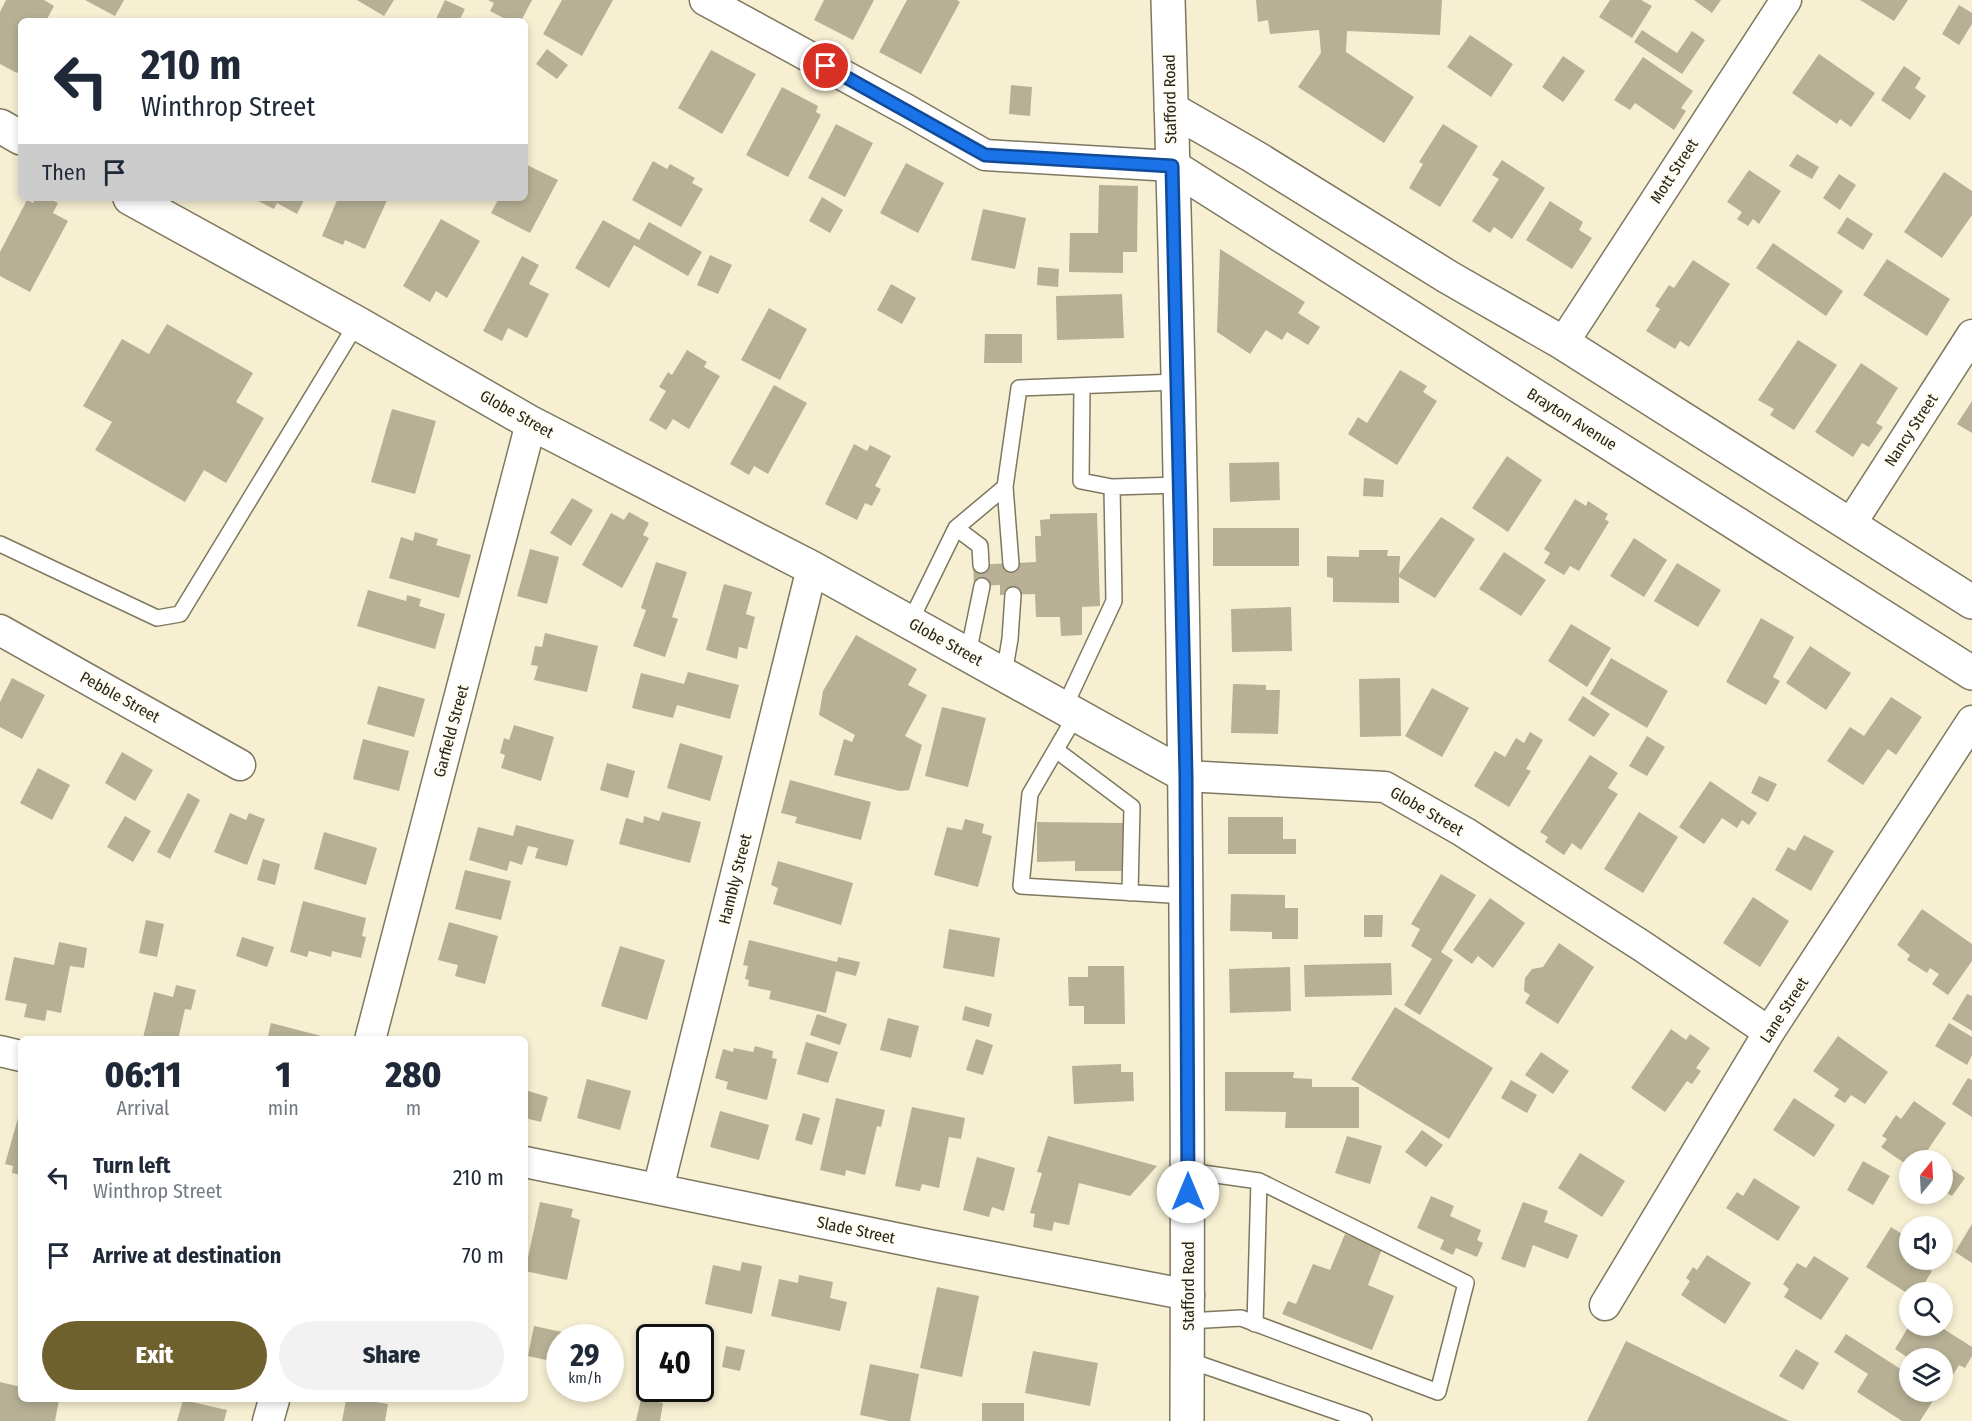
<!DOCTYPE html>
<style>
body{margin:0;font-family:"Fira Sans Condensed",sans-serif;background:#f2f2f3;color:#1f2937;height:100vh;display:flex;flex-direction:column;font-size:22px;white-space:nowrap}
*{box-sizing:border-box;margin:0}
p{font-size:20px;color:#747a83}
.icon{flex:none;width:33px;height:33px;fill:none;stroke:currentColor;stroke-width:2;stroke-linecap:round;stroke-linejoin:round}
.map{position:relative;flex:1;overflow:hidden}
.details{position:absolute;left:18px;top:1036px;width:510px;height:366px;display:flex;flex-direction:column;background:#fff;border-radius:9px;box-shadow:0 3px 9px #0003}
.details>*{flex:none}
.top-card{position:absolute;left:18px;top:18px;width:510px;height:183px;border-radius:9px;box-shadow:0 3px 9px #0003;background:#fff;color:#1f2937;overflow:hidden}
.needle{width:39px;rotate:18deg}
.tools{position:absolute;left:1899px;top:1150px;display:grid;gap:12px}
.tools a{display:grid;place-items:center;width:54px;height:54px;border-radius:50%;background:#fff;box-shadow:0 3px 9px #0003;font-size:30px}
.speed{position:absolute;left:546px;top:1324px;display:flex;gap:12px;font-size:30px;font-weight:700;text-align:center}
.speed>*{display:grid;place-content:center;width:78px;height:78px;border-radius:50%;background:#fff;box-shadow:0 3px 9px #0003;line-height:1}
.speed small{font-size:15px;font-weight:400}
.speed .limit{border:3px solid #111;border-radius:9px;background:#fff;color:#111}
.pin{position:absolute;display:grid;place-items:center;width:51px;height:51px;color:#fff;margin:-26px;border:3px solid #fff;border-radius:50%;box-shadow:0 2px 6px #0007}
.me{position:absolute;width:66px;margin:-33px;rotate:0deg;stroke-linejoin:round;filter:drop-shadow(0 0 4px #0008)}
.turn{display:flex;align-items:center;gap:21px;height:126px;padding:0 24px;font-size:27px}
.turn .icon{width:78px;height:78px;stroke-width:2.5}
.turn b{display:block;font-size:42px;line-height:51px}
.then{display:flex;align-items:center;height:57px;padding:0 24px;background:#0003;gap:12px;font-size:22px}
.eta{display:flex;justify-content:space-evenly;align-items:center;height:102px;text-align:center}
.eta b{font-size:36px;font-weight:800;line-height:42px}
.primary-button{display:flex;gap:12px;margin-top:auto;padding:12px 24px}
.primary-button a{flex:1;height:69px;border-radius:36px;background:#6e612e;color:#fff;font-size:24px;font-weight:800;line-height:69px;text-align:center}
.primary-button a+a{background:#f2f2f3;color:#1f2937}
ul{padding:0;list-style:none}
li{display:flex;align-items:center;gap:18px;height:78px;padding:0 24px}
li div{flex:1}
li b{display:block;font-size:22px}
li em{font-style:normal}
.map>svg:first-child{display:block}
.building{fill:#b7b095}
.lines{fill:none;stroke-linecap:round;stroke-linejoin:round}
.lane-casing{stroke:#7f785f;stroke-width:18}
.street-casing{stroke:#7f785f;stroke-width:33}
.secondary-casing{stroke:#7f785f;stroke-width:36}
.lane{stroke:#fff;stroke-width:15}
.street{stroke:#fff;stroke-width:30}
.secondary{stroke:#fff;stroke-width:33}
.route-casing{stroke:#114b97;stroke-width:15}
.route{stroke:#1a73e8;stroke-width:10}
.labels{text-anchor:middle;dominant-baseline:central;stroke-width:4.5;stroke-linejoin:round;paint-order:stroke}
.street-label{font-size:16px;fill:#27241a;stroke:#fffcf1}
</style>
<div class="map">
<svg width="1972" height="1421" viewBox="0 0 1972 1421">
<rect width="100%" height="100%" fill="#f7efd2"/>
<path class="building" d="M6,0H44L54,6L46,21H21V67L17,73L0,64V12Z
M85,0H124L115,16Z
M357,0H394L384,16Z
M445,0L465,9L459,21H435Z
M488,0H532L521,21H509L490,11L494,3Z
M562,0H613L582,56L543,34Z
M824,0H874L853,40L814,20Z
M907,0H957L960,2L921,74L879,52Z
M1256,0H1442L1440,35L1347,31L1346,52L1414,97L1384,143L1298,87L1321,53L1319,30L1270,34L1268,20L1258,22Z
M1610,0H1641L1652,6L1632,38L1599,17Z
M1694,0H1721L1712,13Z
M1860,0H1908L1894,21Z
M1959,5L1972,13V24L1959,45L1942,34Z
M1642,30L1677,53L1692,31L1705,40L1682,74L1634,42Z
M1470,35L1513,64L1491,97L1447,67Z
M547,49L568,65L557,79L536,64Z
M711,50L756,74L722,134L678,108Z
M1819,54L1875,93L1851,127L1840,119L1837,124L1792,93Z
M1563,56L1585,71L1563,102L1542,87Z
M1643,57L1693,91L1681,108L1686,111L1674,130L1635,103L1630,110L1614,100Z
M1904,66L1921,78L1915,88L1926,96L1910,120L1881,100Z
M1011,85L1032,87L1030,116L1009,114Z
M782,87L818,106L816,112L821,115L788,177L746,155Z
M836,124L873,143L845,197L808,178Z
M1443,124L1478,146L1440,207L1409,188L1423,164L1419,162Z
M1797,154L1819,167L1812,179L1789,166Z
M1502,160L1545,188L1512,239L1494,227L1490,233L1472,221L1499,179L1492,175Z
M653,161L667,169L670,164L695,178L692,183L703,189L681,227L632,200Z
M906,163L944,183L918,233L880,213Z
M525,164L558,180L530,233L491,213L499,198H525Z
M1749,170L1781,191L1759,224L1753,219L1748,226L1737,219L1742,212L1727,202Z
M1944,172L1972,191V215L1942,258L1904,232Z
M1839,174L1856,185L1840,210L1823,198Z
M1099,185L1138,186L1137,252H1123V273L1069,272L1070,233H1098Z
M822,197L843,210L830,233L809,221Z
M36,198H48L58,203L53,213L68,221L30,292L0,276V252L27,200L33,203Z
M252,198H305L297,214L277,203L274,209Z
M338,198H388L365,249L345,240L343,245L322,236Z
M1550,201L1583,222L1579,230L1592,238L1572,269L1526,240Z
M983,209L1026,218L1015,269L971,260Z
M1847,217L1873,234L1863,250L1837,233Z
M441,219L480,241L447,298L436,291L430,302L403,286Z
M603,220L639,240L649,222L702,252L688,276L634,245L609,288L575,268Z
M1773,243L1843,291L1826,316L1756,268Z
M1220,249L1305,302L1298,313L1320,327L1308,345L1287,332L1282,340L1266,330L1250,354L1217,332Z
M710,255L732,265L718,294L697,285Z
M522,256L539,265L529,284L549,294L527,338L508,328L502,341L483,331Z
M1887,259L1950,299L1927,336L1863,295Z
M1693,260L1730,284L1689,347L1680,341L1675,349L1646,331L1660,309L1655,306L1669,285L1674,288Z
M1038,267L1059,269L1058,287L1037,285Z
M891,284L916,298L902,324L877,310Z
M1122,294L1124,338L1057,340L1056,296Z
M769,308L807,329L780,380L741,360Z
M167,324L253,373L236,402L264,418L226,483L204,470L185,502L95,450L112,422L83,406L122,339L149,354Z
M985,334H1022V363H984Z
M1798,340L1837,365L1794,430L1770,415L1774,409L1758,400Z
M687,350L707,362L704,367L720,376L689,429L673,419L666,430L649,420L666,391L659,387L668,372L672,375Z
M1861,363L1898,388L1876,423L1883,427L1869,447L1862,443L1853,457L1815,432Z
M1400,370L1427,386L1423,392L1437,401L1397,465L1348,434L1358,417L1367,423Z
M774,385L807,403L768,474L754,466L749,475L730,464Z
M1972,401V433L1957,424Z
M392,409L436,421L415,494L371,482Z
M854,444L867,451L870,445L891,456L875,486L881,489L872,506L865,503L857,520L825,504Z
M1507,456L1542,480L1508,532L1472,508Z
M1279,462L1280,500L1230,502L1229,463Z
M1364,478L1384,480L1383,497L1363,496Z
M572,498L593,510L571,546L550,533Z
M1575,499L1586,506L1588,501L1608,514L1605,519L1609,522L1579,571L1570,566L1564,575L1544,563L1550,553L1544,549Z
M629,512L649,523L643,535L649,538L622,588L582,565L611,513L624,520Z
M1097,513L1100,606L1082,607V635L1061,636L1060,617H1036L1035,594L1000,595V585L974,586L973,565L1036,562L1035,536H1041L1040,520L1050,519V514Z
M1441,517L1475,539L1435,598L1399,577V603L1333,602V578L1327,577V556L1359,557V550H1388L1387,556H1400L1399,574Z
M1213,528H1299V566H1213Z
M415,532L438,539L436,545L471,555L459,598L389,578L401,537L413,541Z
M1634,538L1667,560L1644,597L1610,576Z
M530,549L559,557L547,604L517,596Z
M1504,552L1546,580L1521,616L1479,589Z
M656,562L687,572L672,617L678,619L665,657L633,646L646,610L641,608Z
M1677,563L1721,590L1698,627L1654,601Z
M724,584L752,592L746,614L755,617L747,649L739,647L737,659L706,650Z
M368,590L406,601L407,595L421,599L419,606L445,614L435,649L357,626Z
M1291,607L1292,651L1232,652L1231,609Z
M1761,618L1794,637L1773,677L1780,681L1766,705L1726,682Z
M1571,624L1611,648L1587,687L1548,661Z
M545,633L598,646L587,692L534,680L538,666L531,665L535,646L542,647Z
M856,635L917,669L908,685L927,695L905,736L922,745L909,790L900,791L834,775L844,739L852,742L855,735L819,715L823,691Z
M1810,646L1851,673L1826,710L1786,683Z
M1611,658L1668,691L1647,728L1590,694Z
M688,672L739,685L730,719L677,705L673,718L632,708L641,673L684,684Z
M12,678L45,695L22,739L0,727V702Z
M1400,678L1401,736L1360,737L1359,679Z
M1233,684L1266,685V690H1280L1278,734L1231,733Z
M378,686L425,699L414,737L367,724Z
M1432,688L1469,708L1442,757L1405,736Z
M1583,696L1610,714L1594,737L1568,720Z
M1891,697L1922,717L1896,755L1888,749L1863,785L1827,761L1850,727L1864,736Z
M942,707L986,718L968,787L925,776Z
M514,725L554,737L541,781L501,768L505,755L500,753L504,738L509,740Z
M1530,732L1543,740L1526,769L1531,771L1509,807L1474,786L1495,751L1505,757L1516,738L1524,743Z
M1647,736L1665,747L1647,776L1629,766Z
M363,739L409,751L399,791L353,779Z
M680,743L723,756L710,801L667,788Z
M122,752L153,770L135,801L105,783Z
M1590,755L1618,773L1608,788L1618,794L1581,850L1572,843L1564,855L1545,842L1548,837L1540,832Z
M607,763L635,771L628,798L600,790Z
M38,768L70,785L52,820L20,803Z
M1759,776L1777,784L1768,802L1751,793Z
M790,780L871,802L861,840L795,823L797,817L781,813Z
M1710,781L1757,813L1749,825L1742,820L1737,828L1722,818L1704,844L1679,827Z
M188,793L200,800L170,859L157,852Z
M662,812L701,822L690,863L619,844L626,818L643,823L644,816L659,821Z
M1639,812L1678,837L1643,893L1604,869Z
M230,813L246,820L249,813L265,819L247,865L214,852Z
M125,816L151,831L133,862L107,847Z
M1228,817H1283V839H1296V854H1228Z
M965,819L984,824L982,833L992,836L978,887L934,875L947,827L962,830Z
M1037,822L1123,823V871H1075V861L1037,862Z
M516,825L574,840L567,866L535,858L538,848L528,846L522,865L510,861L507,871L469,860L478,827L513,836Z
M324,832L377,848L366,885L314,869Z
M1804,835L1834,851L1811,891L1775,870L1788,847L1795,851Z
M263,859L280,864L275,885L257,880Z
M778,861L853,883L841,925L773,904L778,888L771,885Z
M465,870L511,881L501,920L455,909Z
M1441,874L1476,895L1441,952L1453,960L1420,1015L1404,1005L1432,959L1411,946L1420,929L1411,924Z
M1231,894L1285,895V908H1298V939H1272V932L1230,931Z
M1753,897L1789,921L1760,967L1723,943Z
M1490,898L1525,923L1493,968L1478,956L1472,964L1453,950Z
M303,901L366,918L362,936L366,937L361,958L332,951L331,957L309,951L307,957L290,952Z
M1922,909L1972,944V961L1948,995L1932,984L1939,974L1930,968L1927,973L1907,960L1910,955L1897,945Z
M1364,915H1383L1382,937H1364Z
M146,920L164,924L157,957L139,953Z
M449,922L498,936L485,984L455,976L458,965L438,960Z
M949,929L1000,938L994,977L943,968Z
M242,937L274,947L267,967L236,956Z
M749,940L837,962L838,957L860,962L856,976L836,971L826,1013L769,999L771,991L748,986L749,980L745,979L748,966L743,965Z
M59,942L87,948L84,968L70,966L61,1013L47,1010L45,1021L24,1017L27,1004L5,1000L14,957L54,965Z
M1559,943L1594,967L1558,1024L1525,1003L1530,995L1524,991L1525,978L1532,969L1543,967Z
M620,946L665,960L647,1020L601,1006Z
M1391,963L1392,995L1305,997L1304,965Z
M1088,966H1124L1125,1024H1084V1006H1069L1068,977H1088Z
M1290,967L1291,1011L1230,1013L1229,969Z
M176,985L196,990L191,1010L185,1009L178,1040H151L143,1038L154,992L173,997Z
M1967,994L1972,996V1031L1952,1019Z
M965,1006L992,1014L989,1027L962,1020Z
M1395,1007L1493,1068L1449,1139L1351,1079Z
M817,1014L847,1024L840,1045L810,1035Z
M888,1018L919,1026L911,1058L880,1050Z
M271,1023L333,1039V1040H267Z
M1949,1023L1972,1037V1055L1967,1065L1935,1046Z
M1671,1029L1686,1040L1690,1034L1710,1048L1696,1068L1701,1071L1692,1084L1687,1081L1665,1112L1631,1088Z
M1838,1036L1888,1072L1865,1104L1851,1095L1845,1103L1834,1096L1839,1089L1813,1071Z
M976,1039L993,1045L983,1075L966,1070Z
M806,1042L838,1052L828,1083L797,1074Z
M755,1046L773,1051L772,1058L777,1059L767,1100L726,1089L728,1082L715,1078L723,1049L733,1052L734,1048L753,1052Z
M1541,1052L1569,1071L1553,1094L1525,1075Z
M1121,1064V1072H1133L1134,1101L1074,1104L1072,1066Z
M1225,1072H1294L1293,1078L1312,1079V1087H1359V1128H1285L1286,1112L1225,1111Z
M1968,1078L1972,1080V1117L1952,1104Z
M587,1079L631,1091L620,1130L577,1118Z
M1511,1080L1537,1095L1527,1113L1501,1098Z
M525,1090L548,1097L541,1122L525,1118Z
M836,1098L885,1110L881,1127L877,1126L865,1175L846,1170L845,1176L820,1170Z
M1794,1098L1835,1125L1814,1157L1773,1130Z
M1914,1101L1946,1123L1927,1151L1941,1161H1910V1167L1881,1147L1887,1139L1882,1136L1896,1115L1901,1119Z
M912,1107L965,1118L961,1139L949,1137L939,1188L922,1184L920,1191L895,1186Z
M20,1111H21V1175L12,1173L13,1166L5,1164Z
M720,1111L769,1125L759,1160L710,1147Z
M803,1113L820,1118L812,1145L795,1140Z
M1422,1130L1443,1145L1426,1167L1405,1152Z
M1048,1136L1157,1166L1130,1196L1079,1183L1069,1225L1054,1222L1052,1231L1033,1227L1035,1214L1030,1213L1042,1173L1037,1172Z
M1347,1136L1382,1146L1370,1184L1335,1173Z
M1580,1153L1625,1181L1602,1217L1558,1188Z
M977,1157L1015,1168L1004,1211L992,1207L989,1217L963,1210Z
M1863,1161L1890,1176L1873,1205L1847,1190Z
M1942,1162L1965,1178L1952,1196L1942,1190Z
M1754,1178L1800,1207L1778,1241L1726,1208L1737,1192L1743,1196Z
M1431,1196L1454,1206L1450,1216L1481,1230L1477,1240L1483,1243L1477,1257L1456,1248L1453,1255L1440,1249L1444,1240L1417,1228Z
M540,1202L573,1209L571,1217L580,1220L567,1280L525,1271Z
M1523,1202L1548,1211L1544,1222L1578,1235L1568,1259L1533,1245L1525,1268L1501,1259Z
M1972,1224V1263L1955,1252Z
M1891,1227L1910,1239V1260H1933L1928,1268L1932,1271L1921,1289L1917,1285L1910,1295L1866,1267Z
M1345,1234L1382,1249L1368,1285L1394,1296L1372,1350L1282,1314L1288,1301L1296,1304L1313,1264L1330,1270Z
M1707,1255L1751,1283L1725,1324L1681,1295L1690,1281L1686,1278L1693,1267L1697,1270Z
M1814,1256L1849,1278L1821,1320L1784,1297L1789,1289L1783,1284L1797,1263L1806,1268Z
M742,1262L762,1266L752,1314L705,1304L713,1265L740,1271Z
M799,1275L833,1282L830,1298L847,1302L840,1331L771,1316L779,1279L798,1283Z
M937,1287L979,1296L962,1377L920,1368Z
M534,1326L576,1335V1338H560V1363L528,1356Z
M1909,1326H1939L1972,1347V1356L1965,1368L1959,1365L1948,1383L1942,1379V1359H1910L1895,1349Z
M1846,1334L1910,1375V1392L1938,1393L1920,1421H1902L1857,1392L1868,1374L1834,1352Z
M1626,1341L1789,1421H1587Z
M726,1346L745,1350L740,1371L722,1367Z
M1796,1349L1819,1363L1803,1390L1779,1376Z
M1033,1351L1098,1363L1090,1406L1025,1393Z
M870,1364L919,1374L910,1421H889L860,1415Z
M0,1382L21,1387V1400H59L55,1421H0Z
M641,1399L663,1403L660,1421H636Z
M183,1400L227,1410L224,1421H177Z
M346,1400H363L388,1404L385,1421H342Z
M982,1403H1024V1421H982Z"/>
<g class="lines">
<g class="lane-casing">
<path id="lane" d="M1082,387L1081,481L1112,487L1179,485
M1005,487L1011,564
M956,528L980,546L981,565
M0,544L157,618L180,614L357,323
M910,622L956,528L1005,487L1019,388L1177,382
M968,654L982,586
M1004,674L1010,639L1013,595
M1064,708L1114,601L1112,487
M1076,715L1030,794L1021,886L1187,896
M1056,750L1132,807L1130,893
M1188,1171L1259,1181L1466,1283L1438,1392L1241,1318L1188,1321
M1255,1324L1259,1181
M1188,1360L1364,1421"/>
</g>
<g class="street-casing">
<path id="street" d="M705,0L907,110L985,155L1172,166
M1563,343L1786,0
M1850,525L1972,335
M0,630L240,765
M1186,776L1385,787L1464,832L1642,946L1769,1032
M370,1040L531,423
M0,1051L21,1056
M525,1162L929,1245L1189,1295
M658,1189L812,568
M1605,1305L1769,1032L1972,721
M268,1421L274,1400"/>
</g>
<g class="secondary-casing">
<path id="secondary" d="M1168,0C1183,473 1189,947 1187,1421
M1171,109L1253,156L1448,277L1563,343L1972,602
M0,126L21,138
M1172,166L1972,673
M130,198L357,323L531,423L812,568L1186,776"/>
</g>
<use href="#lane" class="lane"/>
<use href="#street" class="street"/>
<use href="#secondary" class="secondary"/>
</g>
<g class="lines">
<g class="route-casing">
<path id="route" d="M826,66L985,155L1172,166L1186,776L1188,1192"/>
</g>
<use href="#route" class="route"/>
</g>
<g class="labels">
<g class="street-label">
<text transform="translate(1170 99) rotate(-91)">Stafford Road</text>
<text transform="translate(1674 171) rotate(-57)">Mott Street</text>
<text transform="translate(517 414) rotate(29)">Globe Street</text>
<text transform="translate(1572 419) rotate(32)">Brayton Avenue</text>
<text transform="translate(1911 430) rotate(-57)">Nancy Street</text>
<text transform="translate(946 642) rotate(29)">Globe Street</text>
<text transform="translate(120 697) rotate(29)">Pebble Street</text>
<text transform="translate(451 731) rotate(-75)">Garfield Street</text>
<text transform="translate(1427 811) rotate(30)">Globe Street</text>
<text transform="translate(735 879) rotate(-76)">Hambly Street</text>
<text transform="translate(1784 1010) rotate(-57)">Lane Street</text>
<text transform="translate(856 1230) rotate(12)">Slade Street</text>
<text transform="translate(1188 1286) rotate(-90)">Stafford Road</text>
</g>
</g>
</svg>
<div class="tools">
<a><svg class="needle" viewBox="-14 -14 28 28"><path d="M0-13l5 13h-10z" fill="#e53935"/><path d="M0 13l5-13h-10z" fill="#747a83"/></svg></a>
<a><svg class="icon" aria-label="sound" viewBox="0 0 24 24"><path d="M4 9h4l5-4v14l-5-4H4zM17 9q2 3 0 6"/></svg></a>
<a><svg class="icon" aria-label="search" viewBox="0 0 24 24"><circle cx="10" cy="10" r="6"/><path d="M15 15l6 6"/></svg></a>
<a><svg class="icon" aria-label="layers" viewBox="0 0 24 24"><path d="M12 4l9 5-9 5-9-5zM3 14l9 5 9-5"/></svg></a>
</div>
<div class="speed"><div>29<small>km/h</small></div><div class="limit">40</div></div>
<div class="pin" style="left:826px;top:66px;background:#d93025"><svg class="icon" aria-label="arrive" viewBox="0 0 24 24"><path d="M6 21V4h12l-3 4 3 4H6"/></svg></div>
<svg class="me" style="left:1188px;top:1192px" viewBox="-20 -20 40 40"><circle r="19" fill="#fff"/><path d="M0-13L10 11 0 6-10 11z" fill="#1a73e8"/></svg>
<div class="top-card">
<div class="turn"><svg class="icon" aria-label="left" viewBox="0 0 24 24"><path d="M17 20v-9H6M10 6l-5 5 5 5"/></svg><div><b>210 m</b>Winthrop Street</div></div>
<div class="then">Then<svg class="icon" aria-label="arrive" viewBox="0 0 24 24"><path d="M6 21V4h12l-3 4 3 4H6"/></svg></div>
</div>
<section class="details">
<div class="eta">
<div><b>06:11</b><p>Arrival</p></div>
<div><b>1</b><p>min</p></div>
<div><b>280</b><p>m</p></div>
</div>
<ul>
<li><svg class="icon" aria-label="left" viewBox="0 0 24 24"><path d="M17 20v-9H6M10 6l-5 5 5 5"/></svg><div><b>Turn left</b><p>Winthrop Street</p></div><em>210 m</em></li>
<li><svg class="icon" aria-label="arrive" viewBox="0 0 24 24"><path d="M6 21V4h12l-3 4 3 4H6"/></svg><div><b>Arrive at destination</b></div><em>70 m</em></li>
</ul>
<div class="primary-button"><a>Exit</a><a>Share</a></div>
</section>
</div>
